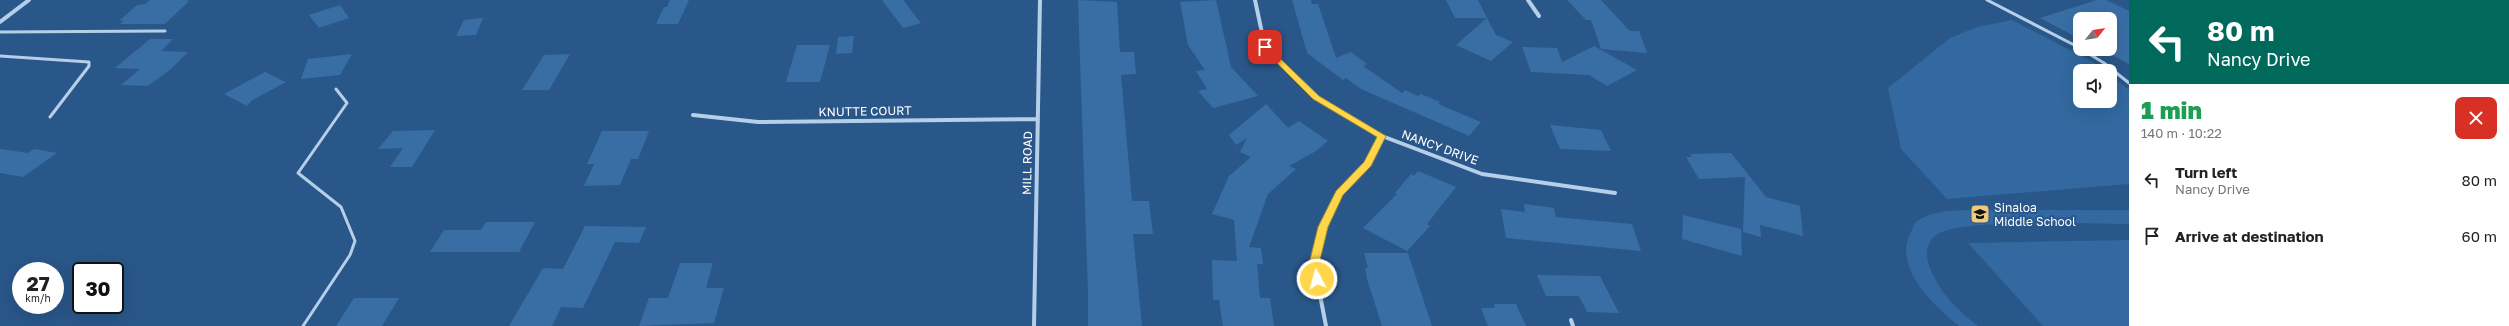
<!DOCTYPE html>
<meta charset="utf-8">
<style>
body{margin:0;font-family:"Golos Text",sans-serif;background:#f2f2f2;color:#222;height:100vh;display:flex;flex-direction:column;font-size:15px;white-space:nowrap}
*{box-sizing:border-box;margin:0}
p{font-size:13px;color:#767676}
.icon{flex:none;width:22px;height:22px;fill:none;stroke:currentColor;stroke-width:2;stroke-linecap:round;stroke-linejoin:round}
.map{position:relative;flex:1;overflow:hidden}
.sheet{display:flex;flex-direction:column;background:#fff;width:380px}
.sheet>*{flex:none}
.guide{background:#00695c;color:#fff;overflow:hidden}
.needle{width:26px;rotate:60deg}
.tools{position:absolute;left:2073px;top:12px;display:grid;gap:8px}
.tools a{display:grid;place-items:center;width:44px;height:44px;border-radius:8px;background:#fff;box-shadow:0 4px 16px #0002;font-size:20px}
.speed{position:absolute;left:12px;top:262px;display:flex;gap:8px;font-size:20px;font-weight:700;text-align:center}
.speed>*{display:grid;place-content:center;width:52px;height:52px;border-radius:50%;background:#fff;box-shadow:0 4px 16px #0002;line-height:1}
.speed small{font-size:10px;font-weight:400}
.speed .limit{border:2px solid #111;border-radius:6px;background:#fff;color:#111}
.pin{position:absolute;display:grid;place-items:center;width:34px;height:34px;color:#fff;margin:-17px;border-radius:8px;box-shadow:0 2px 6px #0006}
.me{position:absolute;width:44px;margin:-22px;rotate:354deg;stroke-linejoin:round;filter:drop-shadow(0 0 3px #0008)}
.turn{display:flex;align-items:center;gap:14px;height:84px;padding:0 12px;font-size:18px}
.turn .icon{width:52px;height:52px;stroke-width:2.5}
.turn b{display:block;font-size:28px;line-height:34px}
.round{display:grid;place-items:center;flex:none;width:42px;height:42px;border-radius:8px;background:#f2f2f2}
.summary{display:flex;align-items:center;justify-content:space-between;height:68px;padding:0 12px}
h1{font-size:24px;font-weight:800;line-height:30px;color:#1e9e55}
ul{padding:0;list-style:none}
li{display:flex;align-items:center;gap:12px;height:56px;padding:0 12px}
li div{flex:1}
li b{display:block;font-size:15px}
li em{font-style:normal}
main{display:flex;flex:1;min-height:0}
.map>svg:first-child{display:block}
.green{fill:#3369a0}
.building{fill:#396ea5}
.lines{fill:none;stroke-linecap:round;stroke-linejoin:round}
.lane{stroke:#b6cfe9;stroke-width:3}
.street{stroke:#b6cfe9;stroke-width:4}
.route{fill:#ffd54a;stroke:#a68a30}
.labels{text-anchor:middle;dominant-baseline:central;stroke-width:4;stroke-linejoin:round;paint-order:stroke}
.street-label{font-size:12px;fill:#fff;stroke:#295789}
.poi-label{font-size:12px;fill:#fff;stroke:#295789;text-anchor:start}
</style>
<main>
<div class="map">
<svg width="2129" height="326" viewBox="0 0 2129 326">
<rect width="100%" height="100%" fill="#295789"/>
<path class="green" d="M2012,20L2093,62L2105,71H2080V101H2110V75L2129,90V184L1947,199L1901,149L1888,88L1950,38L1977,27Z
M1962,210H2129V224C2093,224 1963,218 1938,234C1925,242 1925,255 1930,268C1939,292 1958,311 1978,326H1959C1934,306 1892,267 1911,232C1913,228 1914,223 1917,221C1930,212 1947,211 1962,210Z
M2129,240V326H2043L1968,243Z"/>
<path class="building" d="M150,0H186L189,1L165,24H120L124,20L119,21L137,5L145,4Z
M670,0H689L678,24H656L664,7H667Z
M882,0H903L921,23L903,28Z
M1078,0L1117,2L1120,52H1134L1136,74L1121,75L1132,201H1149L1153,234H1133L1142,326H1088V294Z
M1216,0L1231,67L1258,96L1213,108L1198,91L1207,89L1196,71L1205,70L1188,45L1180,2Z
M1292,0H1311L1312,4H1318L1336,58L1351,52L1367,64L1363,66L1402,93L1405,90L1418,96L1421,94L1440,102L1438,104L1481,122L1469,136L1361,89L1346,78L1343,80L1307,53Z
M1446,0H1478L1487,18H1455Z
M1567,0H1601L1630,31H1639L1647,53L1601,49L1591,20H1586Z
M2097,0H2106L2129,11V64L2110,54V19H2080V39L2040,18Z
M340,5L349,18L319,28L309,15Z
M483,18L476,35L456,36L464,20Z
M1487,18L1496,35L1513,42L1491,61L1456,45Z
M854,36L852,53L836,54L838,37Z
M150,39H173L161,51L188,52L171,69L148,86L121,85L140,69L115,68Z
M797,45H830L820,82H786Z
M1594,46L1637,70L1607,86L1589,75L1531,72L1522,47L1557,48L1562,62Z
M352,54L340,75L301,79L308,59Z
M570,54L549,90H522L544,55Z
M265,72L286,82L251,101L247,106L224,94Z
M1266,104L1288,128L1299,121L1328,141L1316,151L1289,166L1296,169L1268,194L1249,247L1261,248L1263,264H1257L1260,298H1270L1274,326H1223L1219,300H1213L1212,260L1237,261L1234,220L1212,214L1229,176L1251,157L1240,152L1247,138L1236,145L1229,135Z
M1550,125L1601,130L1611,151L1560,149Z
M435,130L412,167H390L403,148L378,149L393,131Z
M602,131H649L638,159H631L620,185L584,186L594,164H587Z
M0,149L28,153L34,149L57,153L23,177L0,173Z
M1731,153L1766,197L1800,206L1803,236L1760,225L1761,237L1743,232L1745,177L1699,179L1686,157H1692L1690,154Z
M1418,171L1456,187L1427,224L1430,226L1407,251L1363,228L1397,194L1395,193L1411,174L1414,176Z
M1524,204L1554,208L1556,217L1632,224L1641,251L1506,238L1501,209L1525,212Z
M1683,215L1741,229L1742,256L1682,239Z
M486,222H535L519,252H430L444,230H481Z
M585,226L646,227L639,243L615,242L583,308L561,307L552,326H509L543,268L563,269Z
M1364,253H1408L1432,326H1382L1367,279L1365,268H1368Z
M680,263H713L706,288H724L714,323L639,326L649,298H668Z
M1537,275L1600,276L1619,313L1587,312L1579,296H1546Z
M354,298H399L382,326H336Z
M1494,304H1516L1526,326H1488L1481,308H1495Z"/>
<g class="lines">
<path class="lane" d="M1987,0L2080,48
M0,32L165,31
M2081,49L2104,63L2129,83
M0,56L89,62V66L50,117
M303,326L350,255L355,241L341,207L298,173L347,103L336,89"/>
<path class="street" d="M1255,0L1265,47L1316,97L1382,136L1482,174L1615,193
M1528,0L1539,16
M0,22L29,0
M693,115L758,122L1038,119
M1571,320L1573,326
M1034,326L1040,0
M1326,326L1314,264L1323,227L1339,193L1368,164L1382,136"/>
</g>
<path class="route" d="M1265,44L1319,96L1386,136L1371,166L1343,195L1328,227L1319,264L1322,279L1317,283L1312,279L1309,264L1318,227L1336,191L1364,162L1377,137L1313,99L1261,47Z"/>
<defs>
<g id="school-square" transform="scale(1)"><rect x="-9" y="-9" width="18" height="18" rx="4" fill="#f0ca7c" stroke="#295789"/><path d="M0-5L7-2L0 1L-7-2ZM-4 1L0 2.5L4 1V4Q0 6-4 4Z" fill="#111"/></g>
</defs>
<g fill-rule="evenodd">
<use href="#school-square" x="1980" y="214"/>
</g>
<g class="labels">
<g class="street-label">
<text transform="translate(865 111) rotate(-1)">KNUTTE COURT</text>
<text transform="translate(1440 147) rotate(20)">NANCY DRIVE</text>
<text transform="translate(1027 163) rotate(-89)">MILL ROAD</text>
</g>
<g class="poi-label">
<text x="1994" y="207">Sinaloa<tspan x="1994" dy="14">Middle School</tspan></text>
</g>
</g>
</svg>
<div class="tools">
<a><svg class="needle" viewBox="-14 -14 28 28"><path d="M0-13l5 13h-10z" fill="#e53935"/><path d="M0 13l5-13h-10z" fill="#767676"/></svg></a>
<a><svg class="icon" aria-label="sound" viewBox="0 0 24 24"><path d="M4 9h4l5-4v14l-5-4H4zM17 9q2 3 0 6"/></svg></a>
</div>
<div class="speed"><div>27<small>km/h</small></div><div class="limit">30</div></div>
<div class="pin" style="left:1265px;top:47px;background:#d93025"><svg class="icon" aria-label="arrive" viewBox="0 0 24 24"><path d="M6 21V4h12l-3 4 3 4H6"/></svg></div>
<svg class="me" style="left:1317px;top:279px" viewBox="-20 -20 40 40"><circle r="17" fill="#ffd54a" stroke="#fff" stroke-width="3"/><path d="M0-11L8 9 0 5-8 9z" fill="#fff"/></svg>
</div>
<section class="sheet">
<div class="guide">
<div class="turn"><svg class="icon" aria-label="left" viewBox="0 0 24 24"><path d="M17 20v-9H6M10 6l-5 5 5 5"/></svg><div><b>80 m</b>Nancy Drive</div></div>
</div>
<div class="summary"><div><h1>1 min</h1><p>140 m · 10:22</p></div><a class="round" style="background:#d93025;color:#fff"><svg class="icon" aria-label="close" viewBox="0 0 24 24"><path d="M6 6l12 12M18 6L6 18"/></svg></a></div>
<ul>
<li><svg class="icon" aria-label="left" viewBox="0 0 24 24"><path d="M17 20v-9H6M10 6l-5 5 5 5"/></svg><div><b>Turn left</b><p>Nancy Drive</p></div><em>80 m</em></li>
<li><svg class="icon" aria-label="arrive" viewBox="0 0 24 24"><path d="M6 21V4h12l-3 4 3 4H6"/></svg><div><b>Arrive at destination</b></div><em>60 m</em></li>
</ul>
</section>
</main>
